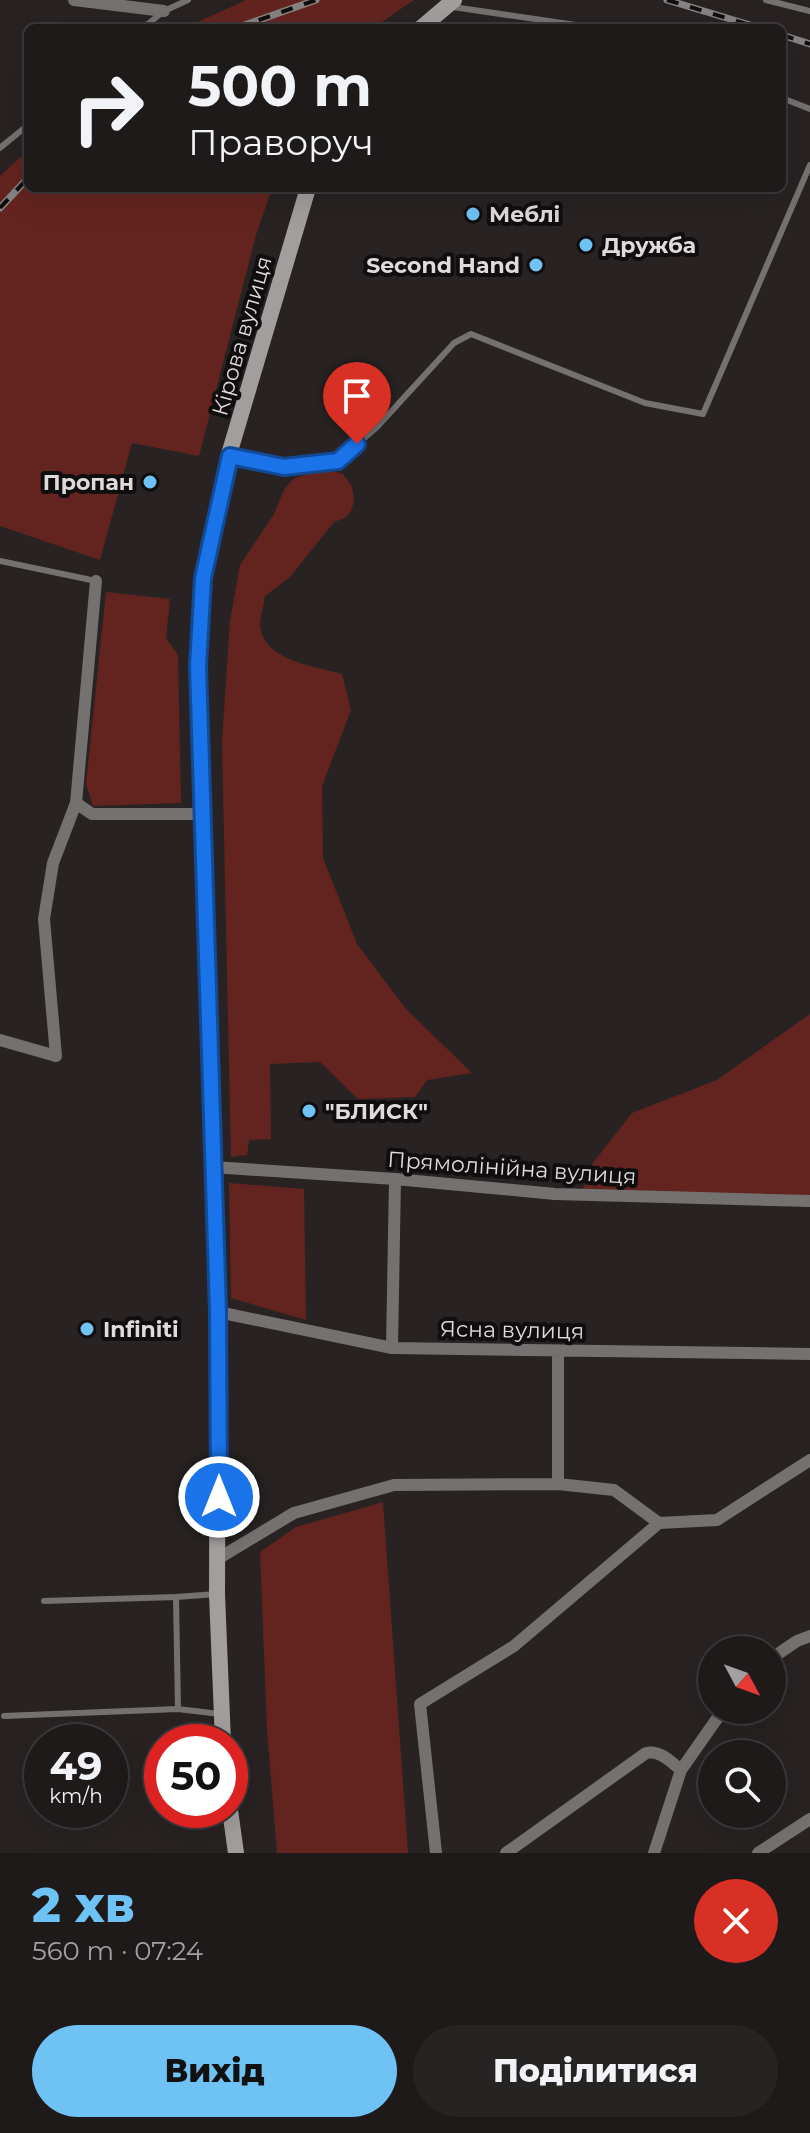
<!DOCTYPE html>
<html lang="uk">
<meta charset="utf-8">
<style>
body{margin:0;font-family:Montserrat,sans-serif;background:#262323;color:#f1f3f6;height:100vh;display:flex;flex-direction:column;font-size:30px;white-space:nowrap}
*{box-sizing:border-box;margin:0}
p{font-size:26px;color:#a1a1a2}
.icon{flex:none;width:44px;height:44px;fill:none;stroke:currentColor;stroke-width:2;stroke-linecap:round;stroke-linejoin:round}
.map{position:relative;height:1853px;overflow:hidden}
.details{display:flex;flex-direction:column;background:#1e1a1a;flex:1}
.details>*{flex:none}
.top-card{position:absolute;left:24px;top:24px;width:762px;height:168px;border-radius:12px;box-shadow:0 8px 32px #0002,0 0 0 2px #3c3839;background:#1e1a1a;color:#f1f3f6;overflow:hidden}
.needle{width:52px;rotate:131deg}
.fabs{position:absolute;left:698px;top:1636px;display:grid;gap:16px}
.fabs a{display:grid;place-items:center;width:88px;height:88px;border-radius:50%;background:#1e1a1a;box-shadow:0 8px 32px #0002,0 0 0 2px #3c3839;font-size:40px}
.speed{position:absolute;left:24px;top:1724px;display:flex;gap:16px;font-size:40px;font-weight:700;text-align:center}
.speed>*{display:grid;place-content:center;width:104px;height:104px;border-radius:50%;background:#1e1a1a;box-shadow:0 8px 32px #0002,0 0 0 2px #3c3839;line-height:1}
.speed small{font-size:20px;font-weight:400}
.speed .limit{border:12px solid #d22;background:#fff;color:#111}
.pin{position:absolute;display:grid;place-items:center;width:68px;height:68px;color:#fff;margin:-82px -34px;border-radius:50% 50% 50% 0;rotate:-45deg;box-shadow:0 0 8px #0007}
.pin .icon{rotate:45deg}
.me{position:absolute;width:88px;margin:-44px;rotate:0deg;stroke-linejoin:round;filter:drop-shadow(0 0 6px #0008)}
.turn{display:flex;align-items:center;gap:28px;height:168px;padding:0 32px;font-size:36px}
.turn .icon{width:104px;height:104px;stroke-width:2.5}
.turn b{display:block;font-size:56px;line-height:68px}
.round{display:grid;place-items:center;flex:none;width:84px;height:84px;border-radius:42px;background:#262323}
.headline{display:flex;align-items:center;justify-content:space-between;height:136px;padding:0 32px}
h1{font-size:48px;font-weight:800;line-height:60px;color:#6fc2f4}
.button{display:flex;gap:16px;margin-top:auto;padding:16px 32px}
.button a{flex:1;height:92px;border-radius:48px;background:#6fc2f4;color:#111;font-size:32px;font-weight:800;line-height:92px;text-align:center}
.button a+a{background:#262323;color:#f1f3f6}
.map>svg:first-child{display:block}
.green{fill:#63241f}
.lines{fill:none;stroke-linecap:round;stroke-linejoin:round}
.lane{stroke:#747271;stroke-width:6}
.street{stroke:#747271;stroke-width:12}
.secondary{stroke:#a29e9d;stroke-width:16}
.rail-casing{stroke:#878382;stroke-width:7}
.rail{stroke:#0f0d0d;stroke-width:4;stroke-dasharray:12;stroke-linecap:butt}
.route-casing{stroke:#114b97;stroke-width:20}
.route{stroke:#1a73e8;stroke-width:14}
.poi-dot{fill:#6fc2f4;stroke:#0f0d0d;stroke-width:3}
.labels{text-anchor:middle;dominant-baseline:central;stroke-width:8;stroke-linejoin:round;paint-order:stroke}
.poi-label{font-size:22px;font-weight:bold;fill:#dedbda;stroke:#0f0d0d;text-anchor:start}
.street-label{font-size:22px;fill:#dedbda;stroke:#0f0d0d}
</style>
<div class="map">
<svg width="810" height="1853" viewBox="0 0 810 1853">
<rect width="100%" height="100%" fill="#282322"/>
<path class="green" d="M246,0H414L373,28H185Z
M28,150V188H272L256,235L199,456L132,443L100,560L0,526V176Z
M323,468L343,474L352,487L354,501L351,511L345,518L334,522L290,577L265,596C264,604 261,613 260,622C259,660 314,666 342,674L351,710L322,786L323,858L357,944L406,1009L472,1073L427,1080L415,1097L358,1099L320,1062L270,1064L271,1139L249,1140L247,1155L231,1157L222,742L230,621L240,565L274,514L284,490L293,479Z
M106,592L170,599L166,638L178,655L181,803L93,806L86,784Z
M810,1014V1196L583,1190L593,1163L632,1113L717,1080Z
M229,1183L304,1189L306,1320L231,1298Z
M383,1502L408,1853H277L267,1729L260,1552L296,1527Z"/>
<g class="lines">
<path class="lane" d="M766,0L810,11
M453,7L596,28
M143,28L164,11L188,0
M782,98L810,109
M0,148L28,125
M230,456L284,467L338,461L377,427L454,343L471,334L645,403L703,414L810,165
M0,561L96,581
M176,1597L217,1594
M44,1601L176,1597L178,1709
M4,1716L178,1709L220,1714"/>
<path class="street" d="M74,0L164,11
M76,803L92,814H203
M0,1040L56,1056L44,919L53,863L76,803L96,581
M212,1167L395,1179L555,1194L810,1201
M218,1312L392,1348L810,1354
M392,1348L395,1179
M558,1484V1352
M219,1558L294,1513L394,1485L558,1484L614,1490L659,1523
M772,1658L797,1641L810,1636
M436,1853L420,1704L514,1646L659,1523L717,1520L810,1460
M506,1853L646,1753C660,1750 670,1761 681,1770
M654,1853L681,1770L723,1710
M758,1853L810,1819"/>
<path class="secondary" d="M421,28L454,0
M223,1742L217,1594L218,1312L198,666L203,578L230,451L308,188
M230,1810L236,1853"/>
<g class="rail-casing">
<path id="rail" d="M667,0L760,28
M236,28L316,0
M782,35L810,44
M0,208L28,178"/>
</g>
<use href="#rail" class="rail"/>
</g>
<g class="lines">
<g class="route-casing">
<path id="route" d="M219,1497L218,1312L198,666L203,578L230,456L284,467L338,461L357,444"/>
</g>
<use href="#route" class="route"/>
</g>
<g class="poi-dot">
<circle cx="473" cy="214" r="8"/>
<circle cx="586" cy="245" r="8"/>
<circle cx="536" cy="265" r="8"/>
<circle cx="150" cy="482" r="8"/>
<circle cx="309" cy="1111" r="8"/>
<circle cx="87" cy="1329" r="8"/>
</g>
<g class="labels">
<g class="poi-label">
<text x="489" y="214">Меблі</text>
<text x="602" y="245">Дружба</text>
<text x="520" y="265" text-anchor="end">Second Hand</text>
<text x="134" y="482" text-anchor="end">Пропан</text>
<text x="325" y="1111">"БЛИСК"</text>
<text x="103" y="1329">Infiniti</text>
</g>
<g class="street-label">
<text transform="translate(242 336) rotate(-74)">Кірова вулиця</text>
<text transform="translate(512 1168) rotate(4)">Прямолінійна вулиця</text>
<text transform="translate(512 1330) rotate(1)">Ясна вулиця</text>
</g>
</g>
</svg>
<div class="fabs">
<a><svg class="needle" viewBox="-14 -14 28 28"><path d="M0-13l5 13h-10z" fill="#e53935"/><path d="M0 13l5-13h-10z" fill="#a1a1a2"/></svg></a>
<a><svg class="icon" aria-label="search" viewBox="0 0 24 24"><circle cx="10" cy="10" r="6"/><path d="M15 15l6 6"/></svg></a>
</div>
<div class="speed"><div>49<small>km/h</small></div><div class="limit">50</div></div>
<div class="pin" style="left:357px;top:444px;background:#d93025"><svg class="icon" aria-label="arrive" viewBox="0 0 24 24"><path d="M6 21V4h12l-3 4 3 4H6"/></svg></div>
<svg class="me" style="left:219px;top:1497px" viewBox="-20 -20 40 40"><circle r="17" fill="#1a73e8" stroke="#fff" stroke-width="3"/><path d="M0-11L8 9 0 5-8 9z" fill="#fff"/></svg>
<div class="top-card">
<div class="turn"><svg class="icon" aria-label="right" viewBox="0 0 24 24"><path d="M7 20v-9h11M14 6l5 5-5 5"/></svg><div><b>500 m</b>Праворуч</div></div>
</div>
</div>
<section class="details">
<div class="headline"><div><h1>2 хв</h1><p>560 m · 07:24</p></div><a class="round" style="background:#d93025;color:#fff"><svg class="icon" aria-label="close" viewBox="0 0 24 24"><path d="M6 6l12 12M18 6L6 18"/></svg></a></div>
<div class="button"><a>Вихід</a><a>Поділитися</a></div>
</section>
